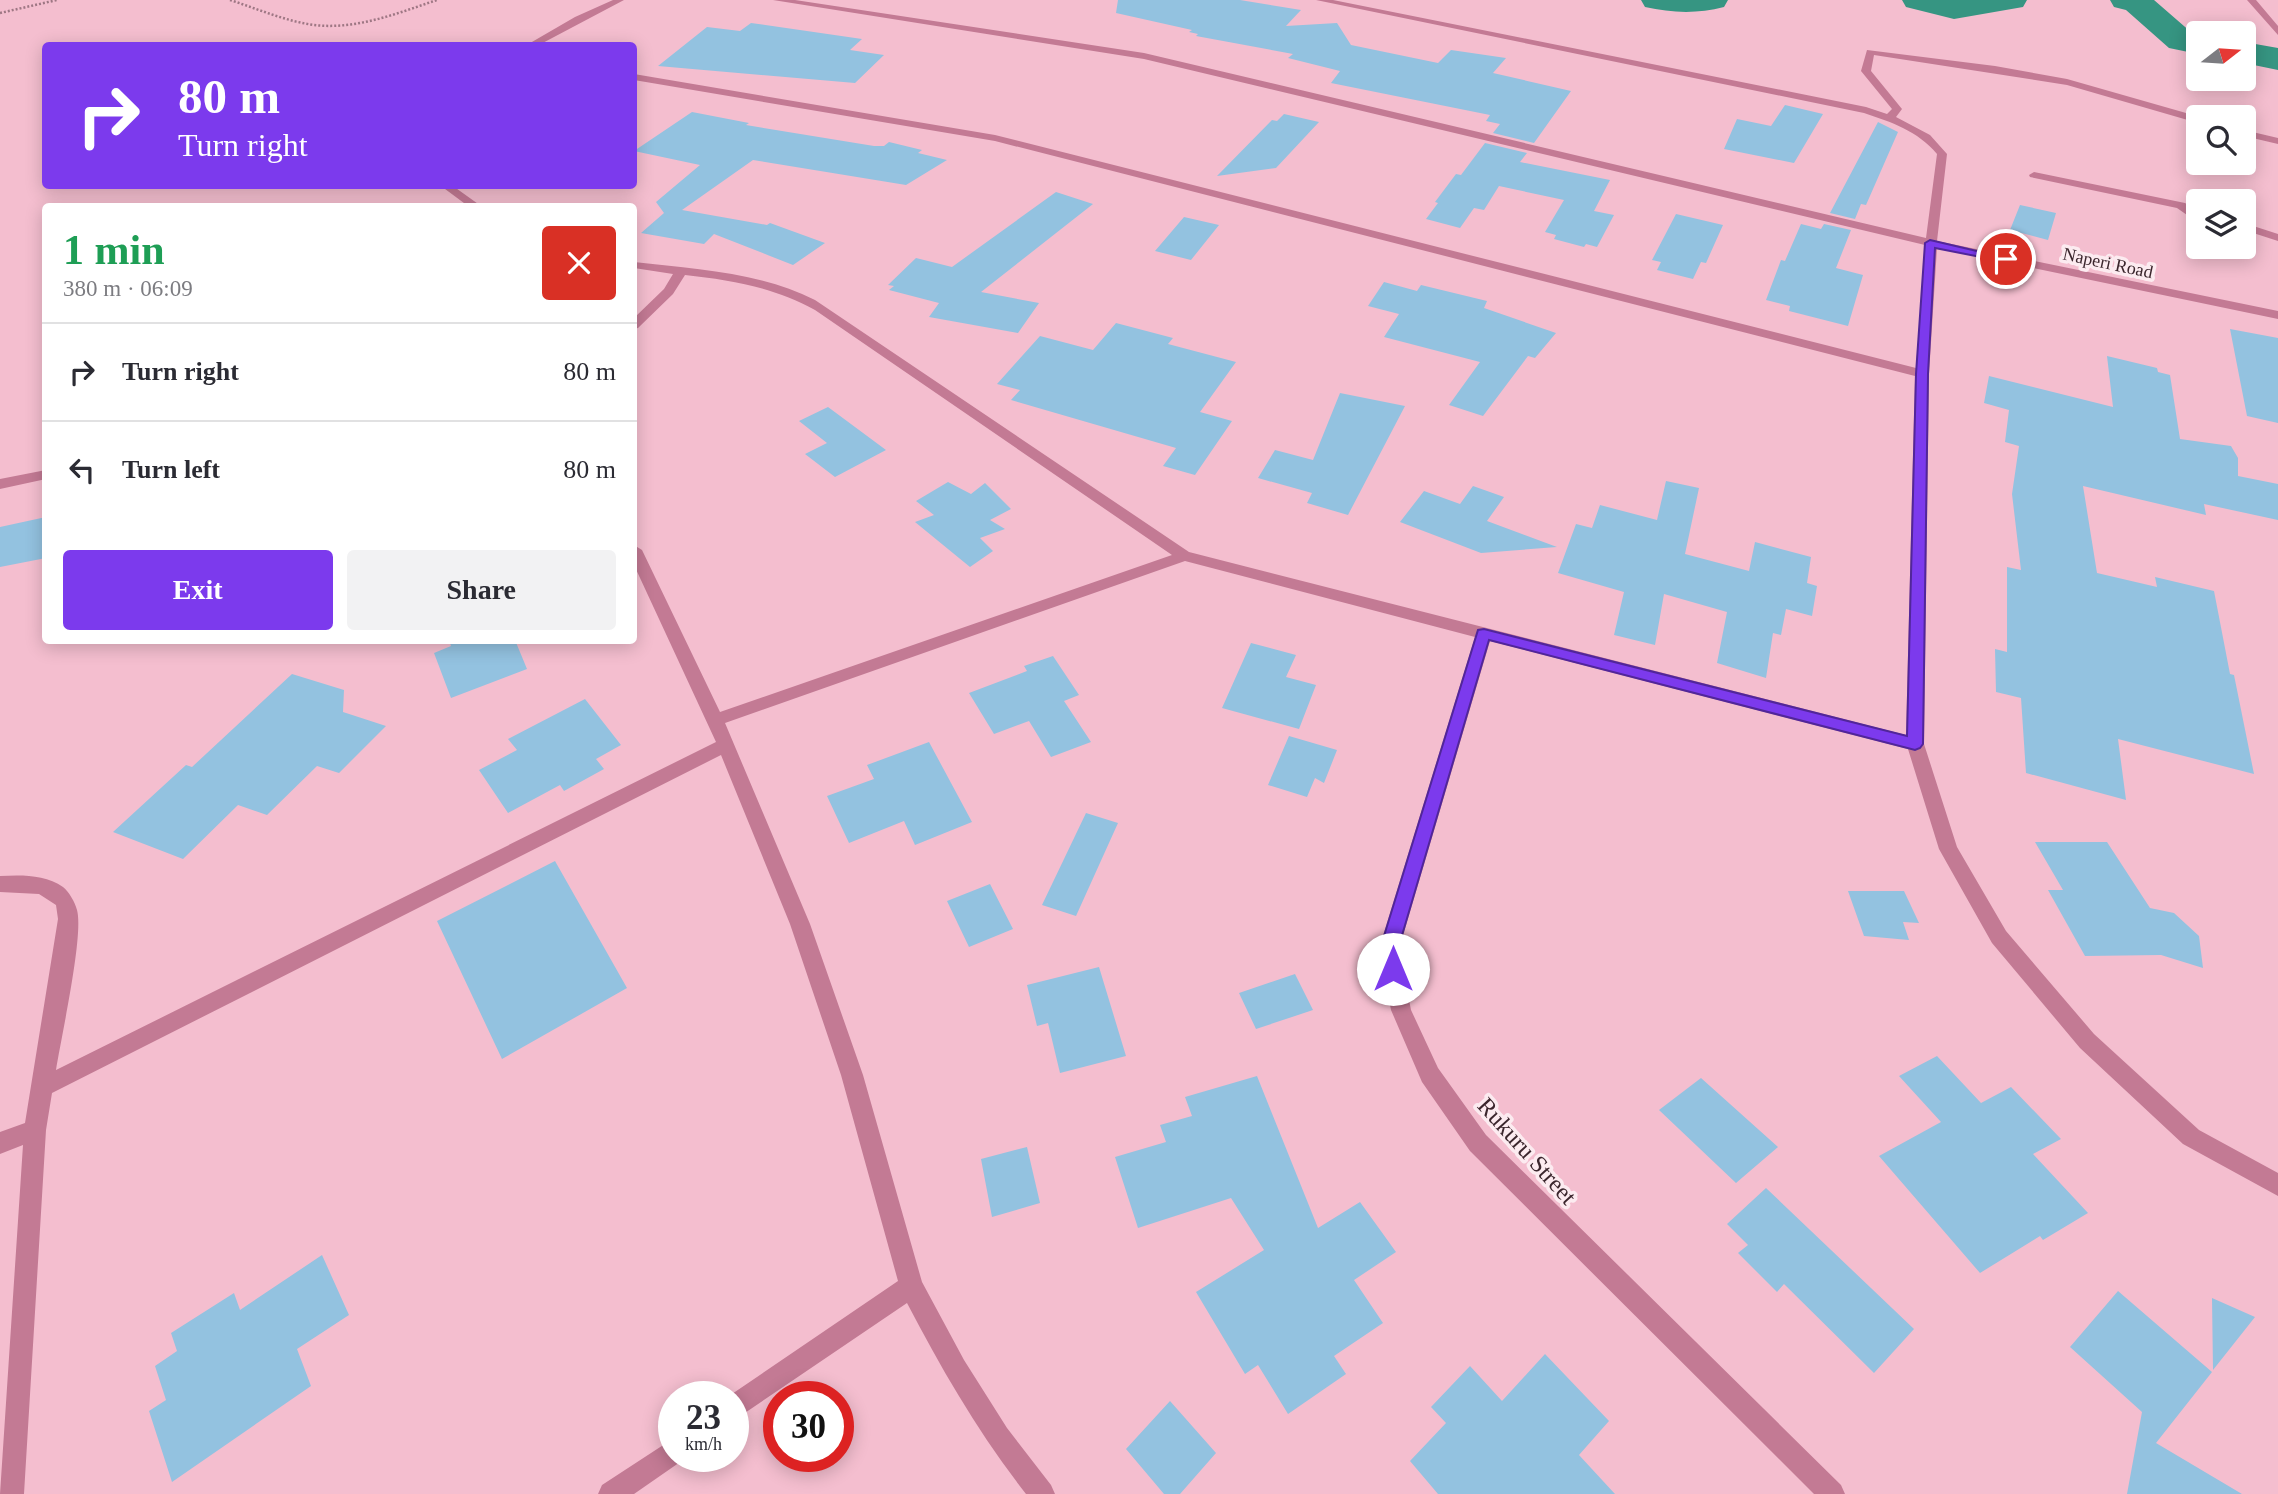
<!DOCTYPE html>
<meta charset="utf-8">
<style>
body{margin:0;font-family:Georgia,serif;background:#f2f2f3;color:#2b2b33;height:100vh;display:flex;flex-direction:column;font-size:26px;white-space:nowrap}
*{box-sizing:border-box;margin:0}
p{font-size:23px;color:#7c7c81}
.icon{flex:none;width:38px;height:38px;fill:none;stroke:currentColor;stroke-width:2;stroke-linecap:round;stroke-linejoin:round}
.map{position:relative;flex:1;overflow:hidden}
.details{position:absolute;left:42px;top:203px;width:595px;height:441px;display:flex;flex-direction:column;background:#fff;border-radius:7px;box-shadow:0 4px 18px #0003}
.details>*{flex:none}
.hud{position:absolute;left:42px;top:42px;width:595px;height:147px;border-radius:7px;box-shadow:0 4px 18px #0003;background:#7c3aed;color:#fff;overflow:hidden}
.needle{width:46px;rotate:73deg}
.tools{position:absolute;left:2186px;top:21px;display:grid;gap:14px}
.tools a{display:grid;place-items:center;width:70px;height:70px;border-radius:7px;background:#fff;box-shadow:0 4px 18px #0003;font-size:35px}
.speed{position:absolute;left:658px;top:1381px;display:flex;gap:14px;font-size:35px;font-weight:700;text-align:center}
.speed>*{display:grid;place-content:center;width:91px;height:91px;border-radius:50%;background:#fff;box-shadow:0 4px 18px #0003;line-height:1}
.speed small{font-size:18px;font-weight:400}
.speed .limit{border:10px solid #d22;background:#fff;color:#111}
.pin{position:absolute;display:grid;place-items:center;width:60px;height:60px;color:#fff;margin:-30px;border:4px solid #fff;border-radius:50%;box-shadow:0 2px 7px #0007}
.me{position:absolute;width:77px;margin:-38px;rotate:0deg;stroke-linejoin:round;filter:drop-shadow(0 0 5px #0008)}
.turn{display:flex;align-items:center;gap:24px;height:147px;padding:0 21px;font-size:32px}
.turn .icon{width:91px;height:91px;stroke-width:2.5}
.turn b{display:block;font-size:49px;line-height:60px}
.round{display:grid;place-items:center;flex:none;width:74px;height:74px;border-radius:7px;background:#f2f2f3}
.headline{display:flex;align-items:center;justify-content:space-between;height:119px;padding:0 21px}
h1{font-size:42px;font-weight:700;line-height:52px;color:#1e9e55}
.primary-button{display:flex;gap:14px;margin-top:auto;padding:14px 21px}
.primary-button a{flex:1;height:80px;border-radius:7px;background:#7c3aed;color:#fff;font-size:28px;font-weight:700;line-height:80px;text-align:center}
.primary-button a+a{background:#f2f2f3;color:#2b2b33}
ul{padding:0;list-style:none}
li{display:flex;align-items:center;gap:21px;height:98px;padding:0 21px;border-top:2px solid #e1e1e2}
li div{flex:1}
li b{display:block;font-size:26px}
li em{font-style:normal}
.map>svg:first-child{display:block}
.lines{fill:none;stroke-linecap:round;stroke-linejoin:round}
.river{fill:#369582;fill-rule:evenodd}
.building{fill:#93c2e0}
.path{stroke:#9e7784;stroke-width:2.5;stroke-dasharray:2 2;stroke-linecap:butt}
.street{fill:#c37a94;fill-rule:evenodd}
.route{fill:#7c3aed;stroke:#51269a;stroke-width:2}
.labels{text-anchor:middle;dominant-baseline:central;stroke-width:7;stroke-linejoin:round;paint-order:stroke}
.far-street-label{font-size:18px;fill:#3b262d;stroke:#fcebf0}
.near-street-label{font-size:24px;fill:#3b262d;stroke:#fcebf0}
</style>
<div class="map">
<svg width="2278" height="1494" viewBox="0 0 2278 1494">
<rect width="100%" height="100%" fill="#f4becf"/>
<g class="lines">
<path class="river" d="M1641,0H1728L1724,7C1697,14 1672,13 1645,7Z
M1902,0H2027L2023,7L1954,19L1906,7Z
M2110,0H2154L2192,33L2198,34V54L2169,48L2126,10L2114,7Z
M2244,42L2278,48V70L2244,63Z"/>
</g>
<path class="building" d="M1118,0H1240L1301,10L1286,26L1337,23L1351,45L1438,63L1451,50L1506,58L1493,73L1571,91L1534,143L1493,133L1500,124L1486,121L1490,115L1331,83L1340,71L1288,58L1293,54L1196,36L1198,34L1189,32L1192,30L1116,13Z
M751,23L862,39L850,50L884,55L855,83L658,66L707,27L740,31Z
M1785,105L1823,114L1794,163L1724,149L1737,119L1771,126Z
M692,112L749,123L746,125L874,146H884L889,142L922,150L918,153L947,160L906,185L753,160L682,210L767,225L770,223L825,243L793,265L714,234L704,244L641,233L664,213L656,202L700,165L634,151Z
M1284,114L1319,122L1276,168L1217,176L1272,120L1277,121Z
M1878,122L1898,132L1866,205L1861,204L1855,219L1830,213Z
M1485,143L1527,153L1520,162L1610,180L1594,211L1614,215L1597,247L1586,244L1584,247L1554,239L1556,235L1545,232L1564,200L1499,186L1484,210L1474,208L1460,228L1426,219L1438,203L1435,202L1456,174L1461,175Z
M1056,192L1093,204L981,292L1039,303L1018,333L929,317L939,303L889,290L894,286L888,285L916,258L952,267Z
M2020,205L2056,213L2048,240L2010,230Z
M1676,214L1723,225L1706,263L1701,262L1693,279L1657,270L1661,262L1652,260Z
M1184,217L1219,225L1191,260L1155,251Z
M1801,224L1821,229L1824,224L1851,230L1836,268L1863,275L1848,326L1789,311L1790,306L1766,300L1781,260L1785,261Z
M1384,282L1417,291L1421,285L1487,301L1484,308L1556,333L1535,358L1528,356L1483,416L1449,405L1480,362L1384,337L1399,314L1368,306Z
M1116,323L1173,338L1168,344L1236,362L1200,412L1232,421L1195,475L1163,466L1176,448L1011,400L1020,390L997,384L1040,336L1093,350Z
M2230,329L2278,338V423L2247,416Z
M2107,356L2157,368L2158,372L2170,375L2180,439L2231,446L2238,458V476L2278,484V520L2204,504L2206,515L2083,486L2097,573L2157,587L2155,577L2214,591L2230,674L2234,675L2254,774L2118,739L2126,800L2026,773L2021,698L1996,692L1995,649L2007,652V567L2021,570L2012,494L2019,446L2005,442L2009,410L1984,403L1989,376L2113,407Z
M1340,393L1405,406L1348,515L1307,503L1312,493L1258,478L1275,450L1313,460Z
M828,407L886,450L835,477L805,454L827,443L799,421Z
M1666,481L1699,488L1685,554L1749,571L1755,542L1811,557L1807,583L1817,586L1812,616L1786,609L1781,635L1773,633L1766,678L1717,663L1727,612L1664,594L1655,645L1614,635L1624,592L1558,573L1576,524L1592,528L1600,505L1657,520Z
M948,482L971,494L985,483L1011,509L990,520L1005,529L980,538L993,551L970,567L915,522L934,515L916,501Z
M1473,486L1504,497L1487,521L1557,547L1481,553L1400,522L1424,491L1460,504Z
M46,517V558L0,567V527Z
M449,640H515L527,669L451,698L434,653L451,646Z
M1251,643L1296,655L1286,677L1316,685L1299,729L1222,708Z
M1053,656L1079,695L1064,701L1091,742L1051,757L1029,721L994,734L969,693L1027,671L1024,666Z
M292,674L344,690L343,712L386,726L339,773L317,766L267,815L238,805L183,859L113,832L186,765L192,767Z
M585,699L621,745L596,759L604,769L564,791L560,785L508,813L479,770L517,750L508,739Z
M1289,736L1337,750L1324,783L1315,778L1307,797L1268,785Z
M929,742L972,822L915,845L904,821L849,843L827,796L874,779L867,765Z
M1086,813L1118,823L1076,916L1042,905Z
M2035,842H2107L2150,908L2174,913L2199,936L2203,968L2161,955L2085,956L2048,890H2063Z
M555,861L627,988L502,1059L437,921Z
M990,884L1013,929L969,947L947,901Z
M1848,891H1904L1919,923L1903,922L1909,940L1864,936Z
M1099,967L1126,1056L1060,1073L1048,1023L1037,1026L1027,985Z
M1295,974L1313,1010L1256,1029L1239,993Z
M1937,1056L1981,1103L2011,1087L2061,1139L2033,1154L2088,1213L2043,1240L2040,1236L1980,1273L1879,1156L1941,1122L1899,1076Z
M1257,1076L1318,1228L1360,1202L1396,1252L1354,1280L1383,1323L1334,1356L1346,1374L1288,1414L1258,1365L1245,1374L1196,1292L1264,1250L1231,1198L1138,1228L1115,1157L1166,1142L1160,1125L1192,1116L1185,1097Z
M1701,1078L1778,1147L1736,1183L1659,1110Z
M1027,1147L1040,1203L992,1217L981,1159Z
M1766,1188L1914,1329L1874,1373L1784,1284L1777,1292L1738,1253L1748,1245L1727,1224Z
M322,1255L349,1315L297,1349L311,1386L172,1482L149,1411L166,1400L155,1366L177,1351L171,1333L234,1293L240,1310Z
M2118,1291L2212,1372L2156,1443L2242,1494H2127L2142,1412L2070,1347Z
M2212,1298L2255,1317L2213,1370Z
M1545,1354L1609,1421L1579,1455L1615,1494H1438L1410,1461L1446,1423L1431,1407L1470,1366L1502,1401Z
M1170,1401L1216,1453L1180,1494H1164L1126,1449Z"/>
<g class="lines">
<path class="path" d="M230,0C258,9 285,21 314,25C357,30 398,13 437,0
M0,13L57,0"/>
<path class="street" d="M613,0H624L537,46H525L575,17Z
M773,0H795L1144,53L1926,238L1937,154C1918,131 1891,122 1864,113L1316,0H1333L1866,107L1887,114L1892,109L1861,71L1867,50L1995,66L2067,79L2200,117L2198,123L2067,85L1874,55L1871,71L1902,109L1896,117L1930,135L1947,154L1937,241L2278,311V319L1937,248L1929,374L1924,744L1957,847L2006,931L2094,1034L2199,1130L2278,1173V1196L2183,1144L2080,1048L1992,943L1939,849L1908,749L1490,641L1399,949L1411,1010L1438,1068L1486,1135L1841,1485L1845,1494H1814L1470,1151L1422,1082L1391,1010L1379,949L1475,637L1185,561L725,723L810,924L863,1075L922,1282L964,1360L1007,1428L1051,1485L1055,1494H1026C979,1434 942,1370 907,1303L733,1421V1396H729L898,1281L841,1075L790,924L721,755L52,1093L46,1130L24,1494H0L23,1145L0,1154V1132L25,1123L58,919L56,905L39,894L0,892V876C20,875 45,874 63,887C69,892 75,902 77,910C84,935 61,1038 56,1070L716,742L634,565V545L642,550L720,712L1172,555L815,310C773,287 731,280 685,275L673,294L638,328L634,329V318L664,289L673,274L634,268V262C695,269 759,272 815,300L1189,552L1906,735L1915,376L995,141L634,80V74L995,135L1916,368L1925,245L1144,59Z
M2247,0H2256L2278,26V35Z
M2244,130L2278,138V144L2244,136Z
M2034,172L2185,203L2198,211V218L2187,215L2177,208L2030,177L2029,175Z
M441,186H453L481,206H468Z
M2244,223L2278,234V241L2244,230Z
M46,470V479L0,489V479Z
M674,1438V1456H685L683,1460L634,1494H598L602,1485Z"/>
</g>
<path class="route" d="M1930,240L2011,259L2006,262L1935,248L1928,374L1923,744L1920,748L1915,750L1489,640L1398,949L1402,969L1399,975L1393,977L1387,975L1380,949L1478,630L1484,629L1907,736L1916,374L1925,243Z"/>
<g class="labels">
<g class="far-street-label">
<text transform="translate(2108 263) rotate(12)">Naperi Road</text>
</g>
<g class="near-street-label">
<text transform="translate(1527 1151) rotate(48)">Rukuru Street</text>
</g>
</g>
</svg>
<div class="tools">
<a><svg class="needle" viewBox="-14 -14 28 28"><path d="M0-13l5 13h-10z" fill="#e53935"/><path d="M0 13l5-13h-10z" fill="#7c7c81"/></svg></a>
<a><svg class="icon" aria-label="search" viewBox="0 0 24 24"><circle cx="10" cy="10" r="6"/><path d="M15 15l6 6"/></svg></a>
<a><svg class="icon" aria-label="layers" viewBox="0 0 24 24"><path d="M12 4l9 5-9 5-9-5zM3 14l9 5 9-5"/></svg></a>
</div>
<div class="speed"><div>23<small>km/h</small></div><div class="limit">30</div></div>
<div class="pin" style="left:2006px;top:259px;background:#d93025"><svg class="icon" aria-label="arrive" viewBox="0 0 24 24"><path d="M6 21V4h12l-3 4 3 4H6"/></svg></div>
<svg class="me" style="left:1393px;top:969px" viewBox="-20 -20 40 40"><circle r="19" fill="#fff"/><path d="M0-13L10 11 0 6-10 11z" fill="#7c3aed"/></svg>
<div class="hud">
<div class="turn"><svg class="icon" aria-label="right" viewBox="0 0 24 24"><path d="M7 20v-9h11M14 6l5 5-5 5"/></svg><div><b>80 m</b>Turn right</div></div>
</div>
<section class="details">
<div class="headline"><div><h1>1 min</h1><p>380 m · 06:09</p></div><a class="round" style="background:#d93025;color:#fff"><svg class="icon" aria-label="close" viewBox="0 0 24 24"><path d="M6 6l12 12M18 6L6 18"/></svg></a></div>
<ul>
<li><svg class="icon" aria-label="right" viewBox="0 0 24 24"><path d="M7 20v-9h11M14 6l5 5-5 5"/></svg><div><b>Turn right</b></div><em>80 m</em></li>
<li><svg class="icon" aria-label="left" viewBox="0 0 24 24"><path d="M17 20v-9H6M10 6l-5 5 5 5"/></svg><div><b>Turn left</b></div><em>80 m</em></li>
</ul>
<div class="primary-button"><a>Exit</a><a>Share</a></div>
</section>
</div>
